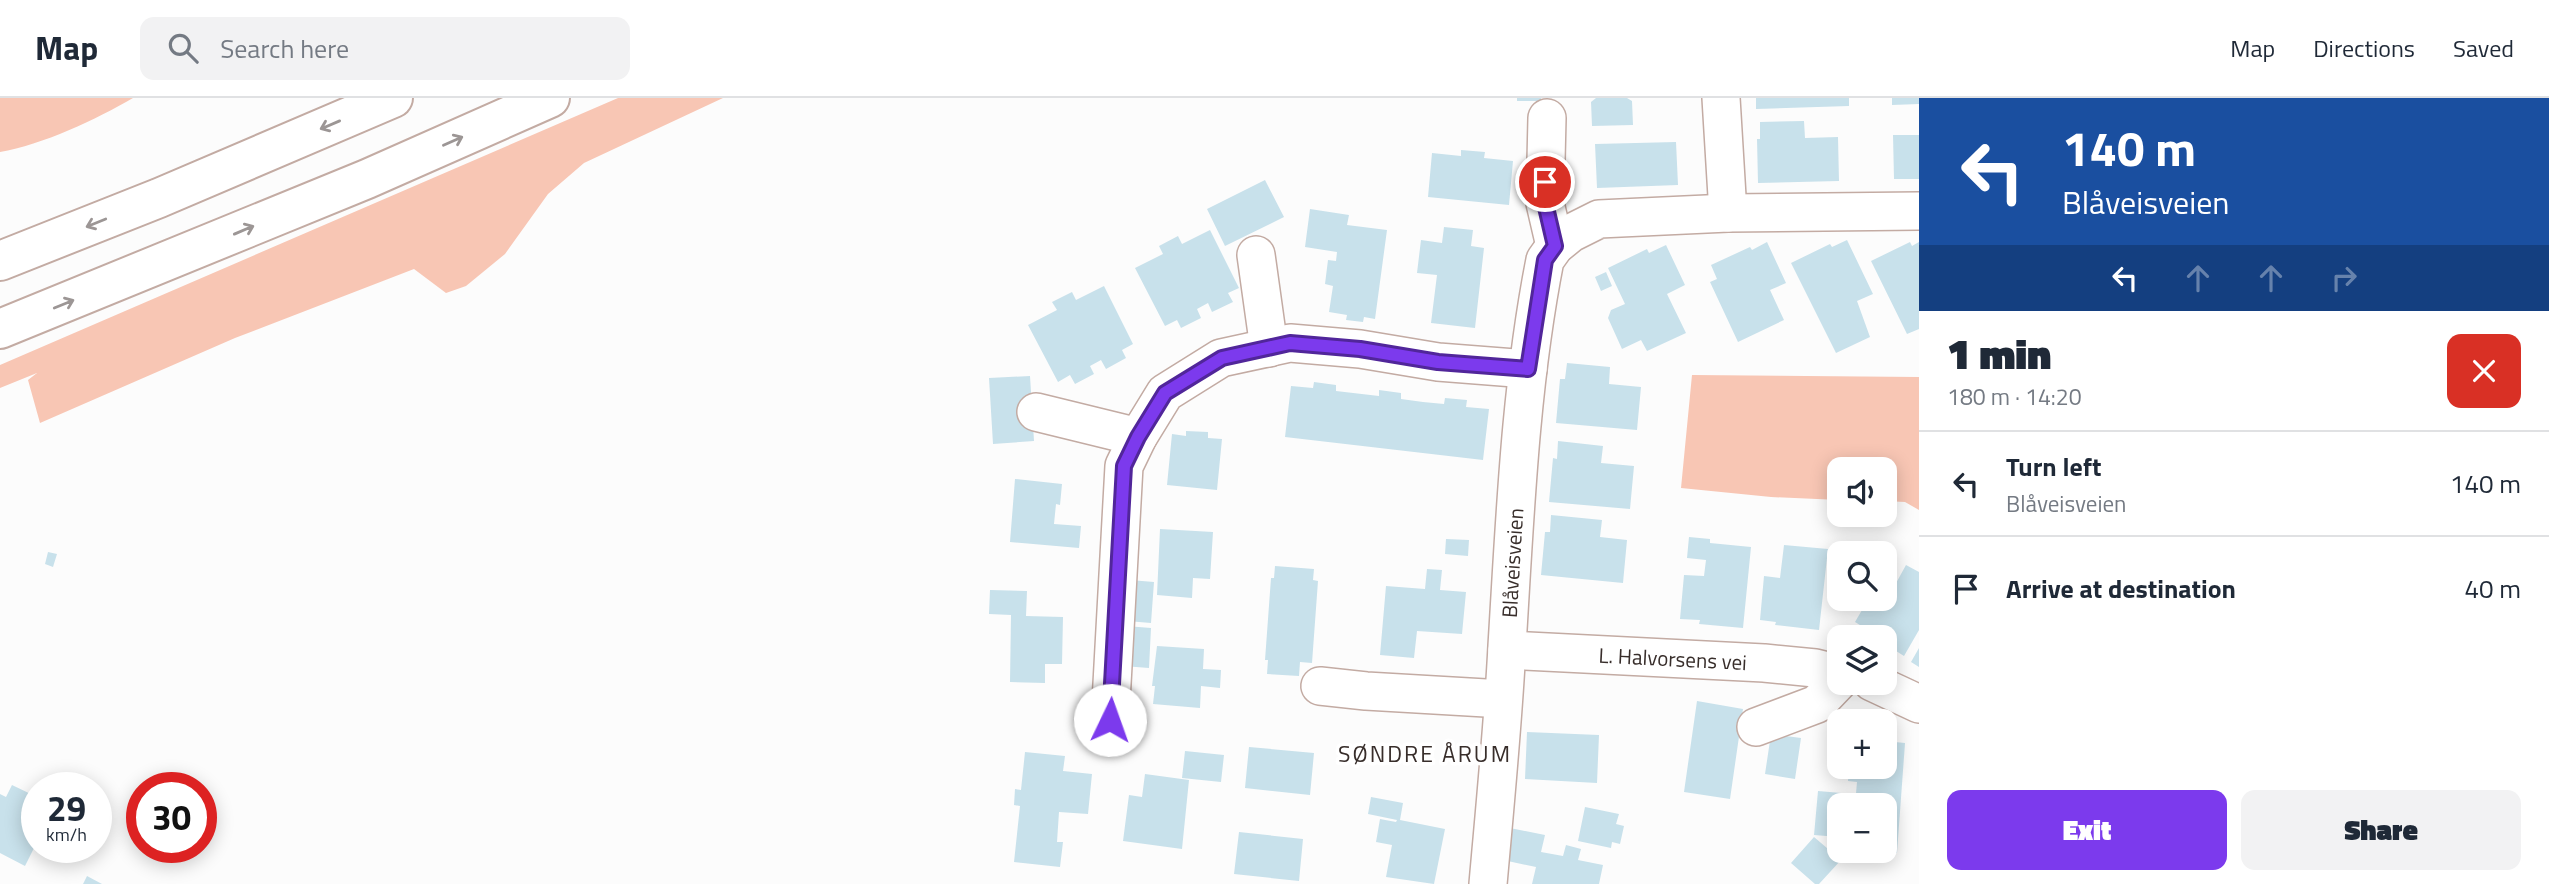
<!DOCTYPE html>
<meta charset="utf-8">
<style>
body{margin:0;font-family:"Titillium Web",sans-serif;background:#f2f2f3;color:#1f2937;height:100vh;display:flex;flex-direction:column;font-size:26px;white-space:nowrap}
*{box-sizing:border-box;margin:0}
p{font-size:23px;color:#747a83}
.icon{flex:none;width:38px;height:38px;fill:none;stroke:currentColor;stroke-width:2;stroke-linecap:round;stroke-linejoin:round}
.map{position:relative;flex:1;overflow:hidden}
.side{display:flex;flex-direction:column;background:#fff;width:630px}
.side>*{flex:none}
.guide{background:#1a4fa0;color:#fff;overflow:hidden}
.fabs{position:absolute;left:1827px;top:359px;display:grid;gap:14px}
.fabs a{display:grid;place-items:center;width:70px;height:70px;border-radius:14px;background:#fff;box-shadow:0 4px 18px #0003;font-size:35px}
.speed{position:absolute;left:21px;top:674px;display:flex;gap:14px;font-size:35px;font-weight:700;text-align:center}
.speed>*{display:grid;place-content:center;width:91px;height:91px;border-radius:50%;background:#fff;box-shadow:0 4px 18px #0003;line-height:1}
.speed small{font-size:18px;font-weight:400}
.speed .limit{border:10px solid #d22;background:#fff;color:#111}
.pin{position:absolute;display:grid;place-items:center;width:60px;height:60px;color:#fff;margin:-30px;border:4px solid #fff;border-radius:50%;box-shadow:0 2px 7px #0007}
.me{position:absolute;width:77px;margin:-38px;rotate:3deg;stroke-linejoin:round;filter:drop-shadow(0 0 5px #0008)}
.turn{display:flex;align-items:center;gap:24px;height:147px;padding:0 28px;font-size:32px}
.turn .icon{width:91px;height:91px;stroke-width:2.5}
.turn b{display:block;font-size:49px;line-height:60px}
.lanes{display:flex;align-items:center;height:66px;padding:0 28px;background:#0003;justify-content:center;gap:35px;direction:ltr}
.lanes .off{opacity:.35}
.round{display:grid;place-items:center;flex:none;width:74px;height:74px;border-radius:14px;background:#f2f2f3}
.headline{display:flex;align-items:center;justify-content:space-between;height:119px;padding:0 28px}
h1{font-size:42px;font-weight:800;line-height:52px}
.cta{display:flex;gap:14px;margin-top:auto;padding:14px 28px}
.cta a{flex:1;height:80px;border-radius:14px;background:#7c3aed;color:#fff;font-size:28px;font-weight:800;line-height:80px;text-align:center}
.cta a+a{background:#f2f2f3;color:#1f2937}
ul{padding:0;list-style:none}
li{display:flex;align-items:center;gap:21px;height:105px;padding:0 28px;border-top:2px solid #e0e1e3}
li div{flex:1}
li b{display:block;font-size:26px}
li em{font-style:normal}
header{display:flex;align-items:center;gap:42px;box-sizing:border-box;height:98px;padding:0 35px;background:#fff;border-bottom:2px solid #e0e1e3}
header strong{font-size:33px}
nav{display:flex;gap:38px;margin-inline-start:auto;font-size:24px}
.search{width:490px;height:63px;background:#f2f2f3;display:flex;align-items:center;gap:18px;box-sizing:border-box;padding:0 24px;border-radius:14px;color:#747a83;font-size:26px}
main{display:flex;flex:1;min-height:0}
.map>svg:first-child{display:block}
.green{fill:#f8c6b4}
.building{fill:#c8e1eb}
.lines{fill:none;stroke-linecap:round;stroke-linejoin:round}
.minor-casing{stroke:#c3aba3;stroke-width:40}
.highway-casing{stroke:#c3aba3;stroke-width:42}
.minor{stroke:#fff;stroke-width:37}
.highway{stroke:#fff;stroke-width:38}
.oneway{stroke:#9c9695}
.route-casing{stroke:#51269a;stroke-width:18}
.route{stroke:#7c3aed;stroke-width:12}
.labels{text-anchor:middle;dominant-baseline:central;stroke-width:7;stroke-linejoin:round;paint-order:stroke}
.street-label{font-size:21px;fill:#382e2b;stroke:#fff}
.neighbourhood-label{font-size:23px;letter-spacing:2px;fill:#382e2b;stroke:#fff}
</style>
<header>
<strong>Map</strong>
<div class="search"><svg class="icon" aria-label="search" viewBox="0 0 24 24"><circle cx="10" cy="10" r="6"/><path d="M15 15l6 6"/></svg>Search here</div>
<nav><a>Map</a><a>Directions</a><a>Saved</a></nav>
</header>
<main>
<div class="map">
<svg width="1919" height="786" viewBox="0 0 1919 786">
<rect width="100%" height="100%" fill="#fcfcfc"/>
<path class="green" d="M0,0H133C97,21 42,47 0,54Z
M618,0H723L584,65L548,96L505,156L466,188L446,195L414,171L235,240L40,325L28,282L37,275L0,290V267Z
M1692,277L1919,279V412L1905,404L1885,403V371H1839V402L1771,399L1681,390Z"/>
<path class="building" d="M1517,0H1541V3H1517Z
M1596,0H1627L1632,3L1633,27L1592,28L1591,4Z
M1756,0H1849V8L1756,11Z
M1892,0H1919V6L1892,7Z
M1804,23L1805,40L1838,39L1839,83L1758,85L1757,41H1760V24Z
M1893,37H1919V81H1894Z
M1676,44L1678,87L1597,90L1595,46Z
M1461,52L1485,54L1484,60L1513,63L1509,107L1428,99L1432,55L1461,58Z
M1265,82L1284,119L1225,148L1207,111Z
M1310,111L1349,117L1347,127L1387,132L1375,221L1364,219L1363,224L1346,222L1347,217L1329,214L1333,188L1325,186L1328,162L1336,163L1337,154L1305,149Z
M1444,129L1473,132L1471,148L1484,150L1475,230L1431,225L1437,177L1417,175L1421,142L1442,145Z
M1210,132L1239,190L1228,195L1233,204L1212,214L1208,205L1197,211L1201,220L1181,230L1177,222L1165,228L1135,170L1163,156L1159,148L1178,138L1182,146Z
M1847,142L1873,196L1857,203L1870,239L1836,255L1791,165L1830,146L1832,149Z
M1767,144L1786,185L1770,192L1784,222L1738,244L1710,184L1717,181L1711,167L1750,149L1752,152Z
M1910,144L1912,148L1919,144V231L1907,236L1871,163Z
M1666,147L1685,187L1667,196L1686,235L1647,253L1641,242L1622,251L1608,220L1611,212L1625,206L1608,170L1647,151L1649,155Z
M1606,174L1612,188L1601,193L1595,179Z
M1104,188L1133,246L1122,252L1126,260L1106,271L1101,262L1090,268L1094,276L1075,286L1070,277L1058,284L1028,227L1057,212L1052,204L1072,194L1076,202Z
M1567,265L1610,269L1609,286L1641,289L1637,332L1556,325L1560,281H1565Z
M1030,278L1034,343L993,346L989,280Z
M1314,284L1336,287V293L1379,298V292L1401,295V301L1423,304L1444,306L1445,300L1467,302L1466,309L1489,311L1483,362L1285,339L1291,288L1313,290Z
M1186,333L1208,334V340L1222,341L1217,392L1167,387L1172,336L1186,338Z
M1558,343L1603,348L1601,365L1634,368L1630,411L1549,404L1553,360L1557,361Z
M1015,381L1062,386L1060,407L1056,406L1054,426L1081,428L1079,450L1010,444Z
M1551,417L1602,422L1600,439L1627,442L1623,485L1541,477L1545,434H1550Z
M1160,431L1213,434L1210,481L1193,480L1192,500L1157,497Z
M1689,439L1710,441V445L1751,449L1743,530L1699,526L1700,522L1680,521L1684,477L1704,478L1706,462L1687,460Z
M1446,441L1469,442L1468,458L1445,456Z
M1784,447L1828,451L1819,532L1775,527L1776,524L1760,522L1764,478L1780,480Z
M48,454L57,456L53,469L45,466Z
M1906,467L1919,474V532L1904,558L1885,546V539H1872L1866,535L1868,532L1855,524L1869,500H1885V481L1895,487Z
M1275,468L1314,471L1313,482L1318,483L1312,565L1300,564L1299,578L1267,576L1268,562H1265L1271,480H1274Z
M1427,471L1442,472L1440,492L1466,494L1462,536L1417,533L1414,560L1380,557L1386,488L1425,491Z
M1130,482L1154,484L1151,525L1127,523Z
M990,492L1027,493L1026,518L1063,519L1062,566H1045V585L1010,584L1011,517L989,516Z
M1126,528L1151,530L1149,570L1123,568Z
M1157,548L1204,551L1203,571L1221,572L1220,590L1201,588L1200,610L1153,606L1155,588H1152Z
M1919,550V569L1911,564Z
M1697,603L1743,611L1730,701L1684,694Z
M1527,634L1599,637L1597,685L1525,681Z
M1771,636L1801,640L1795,681L1765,676Z
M1885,643L1905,645L1897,755L1885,754V707H1855L1857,684L1848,683L1849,668H1885Z
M1249,649L1314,655L1310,697L1245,690Z
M1185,653L1224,657L1221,684L1182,680Z
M1025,654L1065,658L1063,673L1092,676L1088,716L1059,714L1057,744H1063L1060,769L1014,764L1020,708L1014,707L1015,691L1021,692Z
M1145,676L1189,682L1182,751L1123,743L1129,697L1142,699Z
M12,687L37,699V744L25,768L0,755V696L6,699Z
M1818,693L1853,696L1852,707H1839V739L1814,737Z
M1371,699L1403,705L1400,722L1445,731L1434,786L1386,779L1392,747L1376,744L1380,721L1396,724L1397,722L1368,716Z
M1585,709L1619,716L1616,726L1624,728L1620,746L1612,744L1611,750L1578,743Z
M1510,730L1545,737L1541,754L1563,758L1566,747L1581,751L1578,762L1603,767L1599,786H1532L1536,769L1503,762Z
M1239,734L1303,741L1299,783L1234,776Z
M1814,739L1841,762L1819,786H1815L1791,765Z
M87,778L102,786H83Z"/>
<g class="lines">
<g class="minor-casing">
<g id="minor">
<path d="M1721,0L1728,115"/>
<path d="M1547,20L1545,105L1555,148"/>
<path d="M1256,157L1269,250"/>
<path d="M1036,314L1138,339"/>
<path id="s1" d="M1507,552L1764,565L1815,570L1839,576"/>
<path d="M1872,584L1919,606"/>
<path d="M1320,588L1366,593L1503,601"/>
<path d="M1110,622L1124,368L1138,339L1165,295L1221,260L1290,245L1360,251L1438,264L1528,271"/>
<path d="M1756,629L1817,606L1839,583"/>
<path id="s2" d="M1488,786C1495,707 1503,627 1507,548C1515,419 1520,289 1545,162L1555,148L1571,135L1599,121L1728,115L1919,113"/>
</g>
</g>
<g class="highway-casing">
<path id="highway" d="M0,163L159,100L393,0
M0,231L367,81L550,0"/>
</g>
<use href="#minor" class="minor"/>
<use href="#highway" class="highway"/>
</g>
<defs><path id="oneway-shaft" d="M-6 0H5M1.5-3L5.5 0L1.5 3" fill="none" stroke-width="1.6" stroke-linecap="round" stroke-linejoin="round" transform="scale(1.75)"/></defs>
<g class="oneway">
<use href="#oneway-shaft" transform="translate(330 27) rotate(157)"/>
<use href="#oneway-shaft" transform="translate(453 43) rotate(-24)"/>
<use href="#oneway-shaft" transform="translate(96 125) rotate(158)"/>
<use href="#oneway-shaft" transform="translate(244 132) rotate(-23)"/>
<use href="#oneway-shaft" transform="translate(64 206) rotate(-22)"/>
</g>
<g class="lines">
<g class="route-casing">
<path id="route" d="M1110,622L1124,368L1138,339L1165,295L1222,260L1290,245L1360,251L1438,264L1528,271L1545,162L1555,148L1545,105V84"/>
</g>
<use href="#route" class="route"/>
</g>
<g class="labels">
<g class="street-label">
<text stroke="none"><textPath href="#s2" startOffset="322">Blåveisveien</textPath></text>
<text stroke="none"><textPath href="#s1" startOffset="166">L. Halvorsens vei</textPath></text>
</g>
<g class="neighbourhood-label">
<text x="1425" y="655">SØNDRE ÅRUM</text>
</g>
</g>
</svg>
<div class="fabs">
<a><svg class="icon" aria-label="sound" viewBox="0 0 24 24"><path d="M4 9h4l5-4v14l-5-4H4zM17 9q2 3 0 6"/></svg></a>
<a><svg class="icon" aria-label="search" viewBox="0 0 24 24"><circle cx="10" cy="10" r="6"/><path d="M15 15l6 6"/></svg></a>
<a><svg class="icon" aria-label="layers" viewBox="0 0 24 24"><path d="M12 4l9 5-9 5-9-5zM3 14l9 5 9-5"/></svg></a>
<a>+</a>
<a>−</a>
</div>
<div class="speed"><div>29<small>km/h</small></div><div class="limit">30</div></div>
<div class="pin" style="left:1545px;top:84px;background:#d93025"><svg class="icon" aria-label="arrive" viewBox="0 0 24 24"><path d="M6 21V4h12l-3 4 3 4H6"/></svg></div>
<svg class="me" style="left:1110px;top:622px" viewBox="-20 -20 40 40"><circle r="19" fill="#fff"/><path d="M0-13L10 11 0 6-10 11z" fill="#7c3aed"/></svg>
</div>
<section class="side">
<div class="guide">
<div class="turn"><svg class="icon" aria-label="left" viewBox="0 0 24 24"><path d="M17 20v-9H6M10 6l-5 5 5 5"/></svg><div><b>140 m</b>Blåveisveien</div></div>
<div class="lanes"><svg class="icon" aria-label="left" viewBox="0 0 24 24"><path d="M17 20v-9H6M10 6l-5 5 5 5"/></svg><svg class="icon off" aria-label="ahead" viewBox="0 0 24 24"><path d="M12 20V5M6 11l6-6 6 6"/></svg><svg class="icon off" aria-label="ahead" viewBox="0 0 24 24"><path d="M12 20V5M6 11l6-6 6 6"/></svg><svg class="icon off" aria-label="right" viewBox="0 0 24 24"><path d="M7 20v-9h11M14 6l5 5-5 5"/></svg></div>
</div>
<div class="headline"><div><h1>1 min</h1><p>180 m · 14:20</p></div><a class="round" style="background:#d93025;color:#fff"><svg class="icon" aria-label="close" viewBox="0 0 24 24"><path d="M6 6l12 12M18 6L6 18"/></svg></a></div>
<ul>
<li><svg class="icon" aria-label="left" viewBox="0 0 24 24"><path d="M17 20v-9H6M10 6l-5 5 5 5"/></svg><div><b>Turn left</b><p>Blåveisveien</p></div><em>140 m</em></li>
<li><svg class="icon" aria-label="arrive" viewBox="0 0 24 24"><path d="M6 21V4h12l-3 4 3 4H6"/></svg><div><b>Arrive at destination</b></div><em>40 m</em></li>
</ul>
<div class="cta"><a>Exit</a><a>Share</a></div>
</section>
</main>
